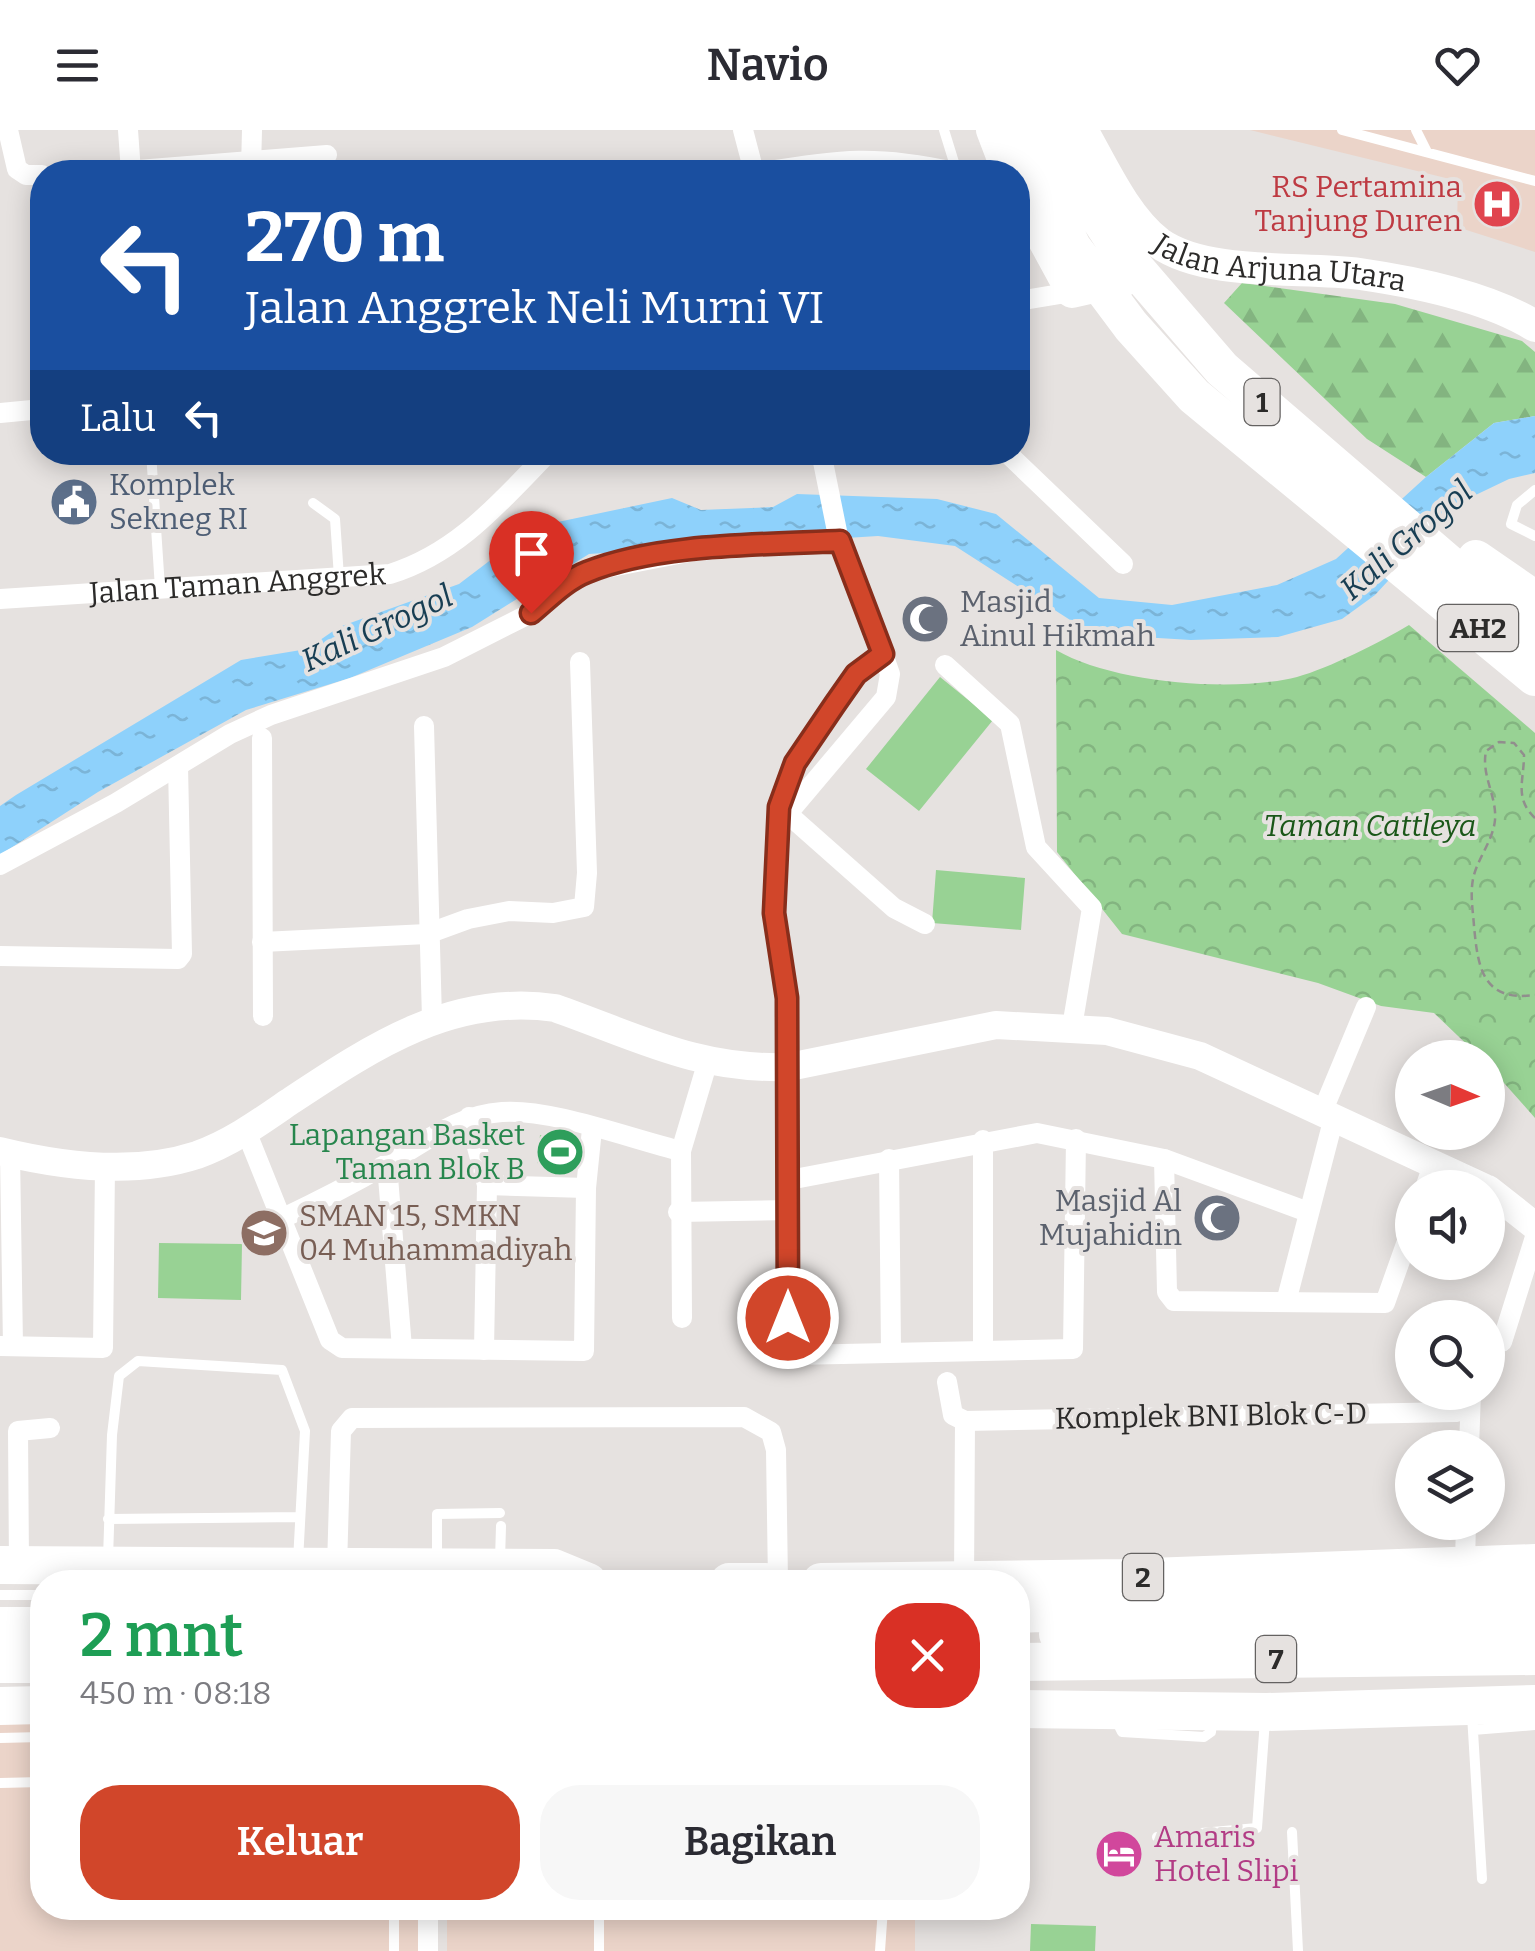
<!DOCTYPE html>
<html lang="id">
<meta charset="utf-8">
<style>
body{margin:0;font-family:Bitter,serif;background:#f7f7f7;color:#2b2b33;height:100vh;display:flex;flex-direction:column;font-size:38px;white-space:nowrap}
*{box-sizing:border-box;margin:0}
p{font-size:32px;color:#7c7c81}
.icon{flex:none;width:55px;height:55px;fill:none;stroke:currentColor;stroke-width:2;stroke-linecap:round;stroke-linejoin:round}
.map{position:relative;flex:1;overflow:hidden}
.sheet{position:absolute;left:30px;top:1440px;width:1000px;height:350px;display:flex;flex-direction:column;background:#fff;border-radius:40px;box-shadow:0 5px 25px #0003}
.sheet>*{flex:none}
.hud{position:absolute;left:30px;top:30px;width:1000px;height:305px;border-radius:40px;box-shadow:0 5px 25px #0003;background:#1a4fa0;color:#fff;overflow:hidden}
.needle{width:65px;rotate:92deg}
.buttons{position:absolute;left:1395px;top:910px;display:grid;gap:20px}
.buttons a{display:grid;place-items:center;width:110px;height:110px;border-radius:50%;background:#fff;box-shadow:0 5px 25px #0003;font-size:50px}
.pin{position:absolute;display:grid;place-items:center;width:85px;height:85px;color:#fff;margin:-102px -42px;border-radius:50% 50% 50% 0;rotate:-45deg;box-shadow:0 0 10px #0007}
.pin .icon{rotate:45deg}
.me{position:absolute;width:110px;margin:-55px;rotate:0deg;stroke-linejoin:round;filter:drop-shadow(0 0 8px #0008)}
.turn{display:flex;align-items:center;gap:35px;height:210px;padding:0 50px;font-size:45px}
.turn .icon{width:130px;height:130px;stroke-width:2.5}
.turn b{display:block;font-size:70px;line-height:85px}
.then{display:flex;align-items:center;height:95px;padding:0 50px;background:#0003;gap:20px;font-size:38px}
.round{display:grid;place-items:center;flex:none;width:105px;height:105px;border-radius:40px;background:#f7f7f7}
.head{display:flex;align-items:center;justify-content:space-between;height:170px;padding:0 50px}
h1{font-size:60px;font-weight:600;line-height:75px;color:#1e9e55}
.primary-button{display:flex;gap:20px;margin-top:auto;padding:20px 50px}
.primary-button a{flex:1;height:115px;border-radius:40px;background:#d1462a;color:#fff;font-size:40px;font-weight:600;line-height:115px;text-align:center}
.primary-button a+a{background:#f7f7f7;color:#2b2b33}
header{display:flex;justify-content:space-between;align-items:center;height:130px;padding:0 50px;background:#fff;font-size:45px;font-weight:600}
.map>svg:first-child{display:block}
.education{fill:#ebd4c9}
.grass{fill:#98d294}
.forest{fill:url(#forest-firs)}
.park{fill:url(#park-crowns)}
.water{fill:url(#water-ripples)}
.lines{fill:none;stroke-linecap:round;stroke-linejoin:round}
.path{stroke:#918e8d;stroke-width:2.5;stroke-dasharray:8 5;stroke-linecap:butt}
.lane{stroke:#fff;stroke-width:10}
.street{stroke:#fff;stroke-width:20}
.secondary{stroke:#fff;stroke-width:28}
.primary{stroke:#fff;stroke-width:32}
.highway{stroke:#fff;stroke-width:38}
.route-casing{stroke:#882e1b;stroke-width:25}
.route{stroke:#d1462a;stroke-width:18}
.labels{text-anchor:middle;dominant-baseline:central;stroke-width:8;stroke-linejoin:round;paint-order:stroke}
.shield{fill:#e6e2e0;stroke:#646261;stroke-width:2.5}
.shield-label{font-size:28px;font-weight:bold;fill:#2c2b2a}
.health-label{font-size:30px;fill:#be3a42;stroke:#e6e2e0;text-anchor:end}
.street-label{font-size:30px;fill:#2c2b2a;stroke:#e6e2e0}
.service-label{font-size:30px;fill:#4e5e75;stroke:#e6e2e0;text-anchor:start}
.worship-label{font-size:30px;fill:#5b616d;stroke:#e6e2e0;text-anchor:start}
.park-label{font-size:30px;font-style:italic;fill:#1a5718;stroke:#e6e2e0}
.leisure-label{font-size:30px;fill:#27864d;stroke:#e6e2e0;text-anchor:end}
.education-label{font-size:30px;fill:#785e54;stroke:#e6e2e0;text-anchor:start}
.hotel-label{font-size:30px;fill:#b23c85;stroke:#e6e2e0;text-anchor:start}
.water-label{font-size:32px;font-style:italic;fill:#183e53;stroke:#e6e2e0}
</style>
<header><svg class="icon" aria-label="menu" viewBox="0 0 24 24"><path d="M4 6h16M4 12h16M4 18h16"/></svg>Navio<svg class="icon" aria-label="heart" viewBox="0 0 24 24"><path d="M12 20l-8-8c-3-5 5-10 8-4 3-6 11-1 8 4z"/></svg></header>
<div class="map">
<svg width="1535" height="1821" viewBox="0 0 1535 1821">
<defs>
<pattern id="forest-firs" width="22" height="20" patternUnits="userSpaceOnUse" patternTransform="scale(2.5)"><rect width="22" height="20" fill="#98d294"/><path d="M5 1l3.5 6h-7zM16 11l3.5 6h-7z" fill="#83b480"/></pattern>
<pattern id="park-crowns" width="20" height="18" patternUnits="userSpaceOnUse" patternTransform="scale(2.5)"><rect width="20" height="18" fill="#98d294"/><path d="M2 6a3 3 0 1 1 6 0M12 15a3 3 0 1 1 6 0" fill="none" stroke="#83b480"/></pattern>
<pattern id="water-ripples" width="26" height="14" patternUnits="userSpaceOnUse" patternTransform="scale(2.5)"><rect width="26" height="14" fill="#8ed1fb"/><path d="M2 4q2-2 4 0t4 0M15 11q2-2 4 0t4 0" fill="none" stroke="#7bb4d7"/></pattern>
</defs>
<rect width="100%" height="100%" fill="#e6e2e0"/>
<path class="education" d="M1250,0H1535V122L1457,97L1458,51Z
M42,1591V1778H421L420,1821H0V1592Z
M447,1778H915V1821H447Z"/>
<path class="grass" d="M940,547L993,590L919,681L866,639Z
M936,740L1025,748L1021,800L932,793Z
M540,1005L584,1010L580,1039L537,1033Z
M159,1113L242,1114L241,1170L158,1168Z
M1031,1794L1096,1796L1095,1821H1030Z"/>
<path class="forest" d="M1242,153L1395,174L1522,211L1535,222V286L1494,293L1426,347L1367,309L1224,173Z"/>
<path class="park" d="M1409,495L1535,603V988L1488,935V928L1480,927L1434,883L1381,876L1318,853L1122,804L1057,722L1056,520C1112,553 1233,563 1297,547C1329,538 1381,512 1409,495Z"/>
<path class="water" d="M1535,286V343L1509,349L1461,372L1375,465L1342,489L1278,507L1191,510L1092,504L955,416L878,406L589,424L472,497L350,548L246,580L98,662L0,725V676L16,665L241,530L307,519L339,497L459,454L534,397L672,368L701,380L773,377L797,364L937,369L996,384L1099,468L1172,475L1277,455L1336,429L1426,347L1494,293Z"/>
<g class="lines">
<path class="path" d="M1535,688C1514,668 1524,651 1524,625L1514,613L1499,612L1486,621C1481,646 1497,666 1495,690C1493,711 1477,729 1473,749C1470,765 1473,781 1474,796C1478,839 1483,872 1535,865"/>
<path class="lane" d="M944,0L957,42
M1342,0L1535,51
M1416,0L1427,22
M151,322L160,458
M1535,360L1517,375L1511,394L1535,406
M313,373L335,389L339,447
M108,1389L300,1387
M108,1429L112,1305L119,1246L138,1231L282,1240L305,1301L298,1431
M500,1430L501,1396
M437,1431V1384L500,1383
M0,1465H42
M1472,1585L1482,1749
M1116,1590L1122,1602L1204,1607L1211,1602L1212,1590
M1473,1600L1535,1595
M0,1608L42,1607
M0,1653L42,1652
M1292,1702L1298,1821
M1157,1707L1257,1698L1265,1590
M599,1778V1821
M394,1821V1778
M880,1821L883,1778"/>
<g class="street">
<path d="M8,0L17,39L26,45H42"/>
<path d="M128,0L131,42"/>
<path d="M743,0L754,42"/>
<path d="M251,38L252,0"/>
<path d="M113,42L327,25"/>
<path d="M764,42C839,29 878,25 954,42"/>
<path d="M1018,171L1072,162"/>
<path d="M0,283L42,279"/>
<path d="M1006,322L1123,434"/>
<path id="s1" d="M0,469L390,444C458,423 500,372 549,322"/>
<path d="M945,535L1010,594L1036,717L1092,778L1072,897"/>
<path d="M424,596L432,889"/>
<path d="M262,608L263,886"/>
<path d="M781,678L894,778L925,794"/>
<path d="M789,682L886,567L890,544L883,524"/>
<path d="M0,735L116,673L230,604L271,585L444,527L531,483L585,442L694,421L839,411"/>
<path d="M262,812L427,804L468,789L509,781L553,783L584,777L587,743L580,532"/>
<path d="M0,826L178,829L182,824L178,636"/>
<path d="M1321,985L1366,877"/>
<path d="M469,987L487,1055L484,1220"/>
<path d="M246,1001L330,1210L342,1218L584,1221L586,1058L592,999"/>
<path d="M10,1023L13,1216"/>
<path d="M889,1029L891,1220"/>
<path d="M1164,1029L1167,1162L1174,1171L1385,1173L1412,1097"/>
<path d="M387,1035L402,1218"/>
<path d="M789,1050L1037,1003L1164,1029L1308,1082"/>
<path d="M487,1055L586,1058"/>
<path d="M1425,1058L1434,1032"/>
<path d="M678,1082L788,1080"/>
<path d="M283,1088C317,1072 352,1054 385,1035C423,1014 456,985 502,982C550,978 631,1009 681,1021"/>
<path d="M1286,1172L1333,991"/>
<path d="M682,1188L681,1021L707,934"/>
<path d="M788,1188L787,868L774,783L779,677L795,633L855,544L883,524L839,411L821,322"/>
<path d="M1502,1212L1535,1107"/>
<path d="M0,1216L103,1218L105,1036"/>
<path d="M983,1219V1010"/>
<path d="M795,1225L1073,1219L1076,1009"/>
<path d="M947,1252L953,1285L965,1291L1457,1282"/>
<path d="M1469,1318L1471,1262"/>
<path d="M1465,1434L1466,1392"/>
<path d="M19,1435L18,1301L50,1298"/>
<path d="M337,1437L341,1301L352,1288L744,1287L771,1302L776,1320L778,1452"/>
<path d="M964,1451L965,1291"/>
<path d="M428,1778V1821"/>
</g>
<path class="secondary" d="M0,1021C61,1036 136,1045 197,1025C231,1013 260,992 289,972C372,917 452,863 555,878C640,908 697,940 789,937L996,895L1107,901L1200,926L1485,1058
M1488,1059L1535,1096"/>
<g class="primary">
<path d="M992,0L1008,42"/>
<path id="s2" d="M1082,0C1103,37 1125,87 1159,113C1207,147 1303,136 1360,144C1415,152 1488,167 1535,196"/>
<path d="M1018,63L1072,162L1125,150"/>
</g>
<path class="highway" d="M1014,0L1072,117L1131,196L1194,266L1535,547
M1053,0L1078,55L1123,124L1222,239L1535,508
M1476,429L1535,470
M0,1435L554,1438L588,1452
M729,1452H765
M821,1452L1123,1448L1535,1433
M1018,1484L1535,1461
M0,1496H42
M1058,1504L1343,1500L1535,1491
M1018,1532L1535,1526
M0,1534H42
M0,1576L42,1575
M1018,1579L1267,1582L1535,1574"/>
</g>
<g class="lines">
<g class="route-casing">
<path id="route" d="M531,483C548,469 566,450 587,442C659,413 762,415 840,411L883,524L856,544L835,574L795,633L779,677L774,783L787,868L788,1188"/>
</g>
<use href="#route" class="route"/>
</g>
<defs>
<g id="hospital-disc" transform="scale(2.5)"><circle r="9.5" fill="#e0444e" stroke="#e6e2e0"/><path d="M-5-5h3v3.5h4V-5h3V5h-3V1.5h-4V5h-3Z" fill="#fff"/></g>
<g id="civic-disc" transform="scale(2.5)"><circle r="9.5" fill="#5c6f8a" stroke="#e6e2e0"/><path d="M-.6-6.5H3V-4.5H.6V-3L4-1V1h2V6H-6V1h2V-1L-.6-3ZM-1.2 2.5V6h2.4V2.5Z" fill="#fff"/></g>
<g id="mosque-disc" transform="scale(2.5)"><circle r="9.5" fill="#6b7280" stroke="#e6e2e0"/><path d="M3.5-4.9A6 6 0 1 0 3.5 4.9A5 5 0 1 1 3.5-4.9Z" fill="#fff"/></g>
<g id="stadium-disc" transform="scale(2.5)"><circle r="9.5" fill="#2e9e5b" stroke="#e6e2e0"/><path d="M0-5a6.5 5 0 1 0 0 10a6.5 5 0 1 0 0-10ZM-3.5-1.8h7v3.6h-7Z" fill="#fff"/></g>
<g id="school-disc" transform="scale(2.5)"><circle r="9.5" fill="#8d6e63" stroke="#e6e2e0"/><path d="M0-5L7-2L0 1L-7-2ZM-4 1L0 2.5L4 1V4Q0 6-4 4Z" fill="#fff"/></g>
<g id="hotel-disc" transform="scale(2.5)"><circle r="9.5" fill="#d1479c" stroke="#e6e2e0"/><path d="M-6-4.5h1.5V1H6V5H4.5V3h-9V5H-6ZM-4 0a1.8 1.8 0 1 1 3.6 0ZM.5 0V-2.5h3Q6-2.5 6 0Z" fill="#fff"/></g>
</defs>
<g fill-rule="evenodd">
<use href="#hospital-disc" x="1497" y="74"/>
<use href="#civic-disc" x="74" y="372"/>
<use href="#mosque-disc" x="925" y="489"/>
<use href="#stadium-disc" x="560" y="1022"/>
<use href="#mosque-disc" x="1217" y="1088"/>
<use href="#school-disc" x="264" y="1103"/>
<use href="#hotel-disc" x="1119" y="1724"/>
</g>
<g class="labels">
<g class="shield">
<rect x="1244.5" y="249" width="35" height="46" rx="8"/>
<rect x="1438" y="475" width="80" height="46" rx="8"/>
<rect x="1123" y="1424" width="40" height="46" rx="8"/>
<rect x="1256" y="1506" width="40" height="46" rx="8"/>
</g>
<g class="shield-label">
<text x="1262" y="272">1</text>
<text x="1478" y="498">AH2</text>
<text x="1143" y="1447">2</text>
<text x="1276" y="1529">7</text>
</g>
<g class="health-label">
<text x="1462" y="57">RS Pertamina<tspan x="1462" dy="34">Tanjung Duren</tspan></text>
</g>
<g class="street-label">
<text stroke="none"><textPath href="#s2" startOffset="262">Jalan Arjuna Utara</textPath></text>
<text stroke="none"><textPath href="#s1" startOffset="238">Jalan Taman Anggrek</textPath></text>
<text transform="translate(1211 1286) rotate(-1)">Komplek BNI Blok C-D</text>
</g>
<g class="service-label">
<text x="109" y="355">Komplek<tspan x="109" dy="34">Sekneg RI</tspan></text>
</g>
<g class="worship-label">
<text x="960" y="472">Masjid<tspan x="960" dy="34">Ainul Hikmah</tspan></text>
<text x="1182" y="1071" text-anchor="end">Masjid Al<tspan x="1182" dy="34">Mujahidin</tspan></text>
</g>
<g class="park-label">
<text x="1370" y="696">Taman Cattleya</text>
</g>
<g class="leisure-label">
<text x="525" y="1005">Lapangan Basket<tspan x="525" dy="34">Taman Blok B</tspan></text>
</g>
<g class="education-label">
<text x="299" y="1086">SMAN 15, SMKN<tspan x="299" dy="34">04 Muhammadiyah</tspan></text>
</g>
<g class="hotel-label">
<text x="1154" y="1707">Amaris<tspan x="1154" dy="34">Hotel Slipi</tspan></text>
</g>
<g class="water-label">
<text transform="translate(1406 410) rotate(-41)">Kali Grogol</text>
<text transform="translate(377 498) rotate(-25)">Kali Grogol</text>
</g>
</g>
</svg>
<div class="buttons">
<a><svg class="needle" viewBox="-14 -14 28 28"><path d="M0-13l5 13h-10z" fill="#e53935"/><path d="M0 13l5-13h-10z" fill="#7c7c81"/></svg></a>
<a><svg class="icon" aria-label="sound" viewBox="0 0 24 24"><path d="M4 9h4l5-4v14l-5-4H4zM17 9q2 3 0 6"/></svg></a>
<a><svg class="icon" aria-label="search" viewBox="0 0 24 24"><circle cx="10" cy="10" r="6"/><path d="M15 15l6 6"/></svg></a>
<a><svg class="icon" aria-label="layers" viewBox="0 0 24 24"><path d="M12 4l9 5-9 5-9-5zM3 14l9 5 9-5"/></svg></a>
</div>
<div class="pin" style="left:531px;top:483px;background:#d93025"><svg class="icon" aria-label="arrive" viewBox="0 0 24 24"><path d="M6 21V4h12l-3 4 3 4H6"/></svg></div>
<svg class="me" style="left:788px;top:1188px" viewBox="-20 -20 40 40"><circle r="17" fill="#d1462a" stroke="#fff" stroke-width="3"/><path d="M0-11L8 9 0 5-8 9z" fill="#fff"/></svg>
<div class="hud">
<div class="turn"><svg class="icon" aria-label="left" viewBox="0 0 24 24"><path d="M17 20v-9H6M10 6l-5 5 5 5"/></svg><div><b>270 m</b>Jalan Anggrek Neli Murni VI</div></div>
<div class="then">Lalu<svg class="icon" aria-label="left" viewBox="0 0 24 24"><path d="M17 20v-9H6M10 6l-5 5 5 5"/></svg></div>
</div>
<section class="sheet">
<div class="head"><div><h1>2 mnt</h1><p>450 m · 08:18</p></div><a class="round" style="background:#d93025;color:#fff"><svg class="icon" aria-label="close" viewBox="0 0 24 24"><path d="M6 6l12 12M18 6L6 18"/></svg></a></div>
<div class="primary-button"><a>Keluar</a><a>Bagikan</a></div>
</section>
</div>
